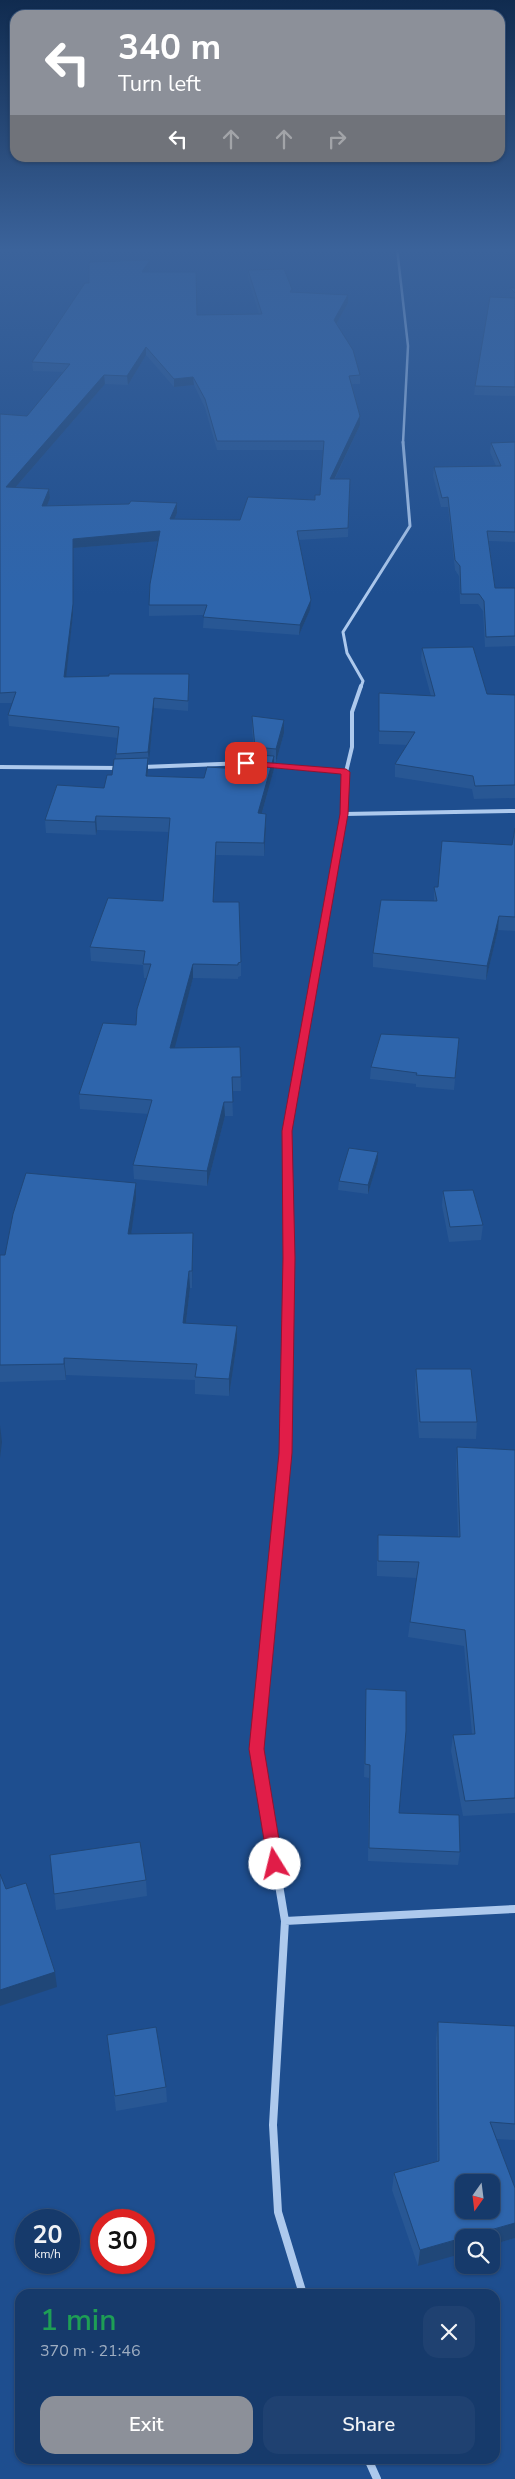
<!DOCTYPE html>
<meta charset="utf-8">
<style>
body{margin:0;font-family:"Nunito Sans",sans-serif;background:#1f4171;color:#f1f3f6;height:100vh;display:flex;flex-direction:column;font-size:19px;white-space:nowrap}
*{box-sizing:border-box;margin:0}
p{font-size:16px;color:#9eadc1}
.icon{flex:none;width:28px;height:28px;fill:none;stroke:currentColor;stroke-width:2;stroke-linecap:round;stroke-linejoin:round}
.map{position:relative;flex:1;overflow:hidden}
.sheet{position:absolute;left:15px;top:2289px;width:485px;height:175px;display:flex;flex-direction:column;background:#163a6b;border-radius:15px;box-shadow:0 1px 4px #0004,0 0 0 1px #35547e}
.sheet>*{flex:none}
.hud{position:absolute;left:10px;top:10px;width:495px;height:152px;border-radius:15px;box-shadow:0 1px 4px #0004,0 0 0 1px #35547e;background:#8c9099;color:#fff;overflow:hidden}
.needle{width:32px;rotate:194deg}
.controls{position:absolute;left:455px;top:2174px;display:grid;gap:10px}
.controls a{display:grid;place-items:center;width:45px;height:45px;border-radius:10px;background:#163a6b;box-shadow:0 1px 4px #0004,0 0 0 1px #35547e;font-size:25px}
.speed{position:absolute;left:15px;top:2209px;display:flex;gap:10px;font-size:25px;font-weight:700;text-align:center}
.speed>*{display:grid;place-content:center;width:65px;height:65px;border-radius:50%;background:#163a6b;box-shadow:0 1px 4px #0004,0 0 0 1px #35547e;line-height:1}
.speed small{font-size:12px;font-weight:400}
.speed .limit{border:8px solid #d22;background:#fff;color:#111}
.pin{position:absolute;display:grid;place-items:center;width:42px;height:42px;color:#fff;margin:-21px;border-radius:10px;box-shadow:0 2px 8px #0006}
.me{position:absolute;width:55px;margin:-28px;rotate:351deg;stroke-linejoin:round;filter:drop-shadow(0 0 4px #0008)}
.turn{display:flex;align-items:center;gap:18px;height:105px;padding:0 25px;font-size:22px}
.turn .icon{width:65px;height:65px;stroke-width:2.5}
.turn b{display:block;font-size:35px;line-height:42px}
.lanes{display:flex;align-items:center;height:48px;padding:0 25px;background:#0003;justify-content:center;gap:25px;direction:ltr}
.lanes .off{opacity:.35}
.round{display:grid;place-items:center;flex:none;width:52px;height:52px;border-radius:15px;background:#1f4171}
.headline{display:flex;align-items:center;justify-content:space-between;height:85px;padding:0 25px}
h1{font-size:30px;font-weight:600;line-height:38px;color:#1e9e55}
.button{display:flex;gap:10px;margin-top:auto;padding:10px 25px}
.button a{flex:1;height:58px;border-radius:15px;background:#8c9099;color:#fff;font-size:20px;font-weight:600;line-height:58px;text-align:center}
.button a+a{background:#1f4171;color:#f1f3f6}
.map>svg:first-child{display:block}
.lines{fill:none;stroke-linecap:round;stroke-linejoin:round}
.minor-far5{stroke:#adc9ed;stroke-width:2.5}
.minor-far4{stroke:#adc9ed;stroke-width:3}
.minor-far3{stroke:#adc9ed;stroke-width:4}
.minor-far2{stroke:#adc9ed;stroke-width:5}
.minor-far1{stroke:#adc9ed;stroke-width:6}
.minor{stroke:#adc9ed;stroke-width:8}
.wall{fill:#285794;fill-rule:evenodd}
.shaded-wall{fill:#204778}
.building{fill:#2e65ac;stroke:#204778;fill-rule:evenodd}
.route{fill:#e11d48;stroke:#92132f}
</style>
<div class="map">
<svg width="515" height="2479" viewBox="0 0 515 2479">
<rect width="100%" height="100%" fill="#1e4e8f"/>
<g class="lines">
<path class="minor-far5" d="M397,248L408,346L403,443"/>
<path class="minor-far4" d="M361,687L363,681L347,653L343,632L410,526L403,442"/>
<path class="minor-far3" d="M0,767L119,768
M143,767L246,763L346,772
M344,814L515,811
M312,995L344,814L346,772L352,747V712L361,686"/>
<path class="minor-far2" d="M286,1381L289,1259L287,1131L312,993"/>
<path class="minor-far1" d="M276,1868L256,1749L285,1453L287,1380"/>
<path class="minor" d="M276,1867L285,1921L273,2125L278,2212L303,2294
M285,1921L515,1909
M368,2459L377,2479"/>
</g>
<path class="wall" d="M150,268L147,272L197,315L259,314L248,278V270L292,292L348,295V303L337,323L360,375V384H352L360,416V425L335,479H350L348,537L299,540L310,610L299,635L203,628L204,615L149,616V605L158,541L73,548V614L66,677L189,684L188,711L154,708L149,763H148V776L204,778L257,770L256,760H255L252,729V716L284,733L276,762H274V769L262,813L266,814V827L264,856L216,855L214,902L241,962V976L238,977V979L193,978L174,1048L240,1047L241,1091H232L233,1116H225L207,1186L134,1179L133,1165L148,1114L80,1109L79,1094L136,1025L146,978H144L143,965L91,961L90,947L163,901L169,832L97,830L96,835L46,833L45,820L104,788L112,775L116,759V754L118,738L9,726L8,715L13,703H0V414L27,416L63,372L33,371L32,362L89,283ZM146,355L174,387L194,385L205,408L217,450H323L320,495L315,500L240,520L174,519L177,513L47,506L50,498L49,489L15,488L105,384L128,385Z
M510,288H515V396L474,395L475,386L511,298L510,296Z
M515,442V542L489,541L495,588H515V646L485,647L483,611L478,604H460L459,576L455,570L448,507H441L433,476L434,467L496,466L490,452L491,443Z
M422,648L487,694L515,695V798L474,799L472,789L395,777V764L408,745L379,744V693L431,696L421,660Z
M515,828V931L498,930L486,980L373,967V953L434,901V887H438L512,845Z
M459,1038L454,1090L416,1087V1084L370,1079L371,1067Z
M378,1161L368,1194L338,1190L339,1181Z
M136,1183V1199L131,1234L193,1249L192,1288H190L186,1323L237,1343L229,1396L195,1394V1380L66,1375V1380L0,1382V1255H5Z
M443,1191L483,1225L481,1240L449,1242L442,1206Z
M416,1369L477,1422L476,1439L419,1438L415,1386Z
M457,1447L515,1450V1813L463,1816L451,1751L453,1735L472,1734L464,1646L408,1637L410,1622L417,1578L377,1576V1550L378,1535L458,1537L456,1463Z
M366,1689L399,1813L460,1852L458,1865L368,1861L369,1778L364,1777Z
M50,1855L146,1880L147,1896L56,1910Z
M438,2022L515,2026V2140L496,2139L515,2188V2238L491,2245V2238L418,2266L392,2190L394,2173L437,2161L436,2039Z
M107,2035L166,2087L167,2102L116,2111Z"/>
<path class="shaded-wall" d="M150,260V268L142,280V272Z
M348,295V303L334,328V320Z
M146,347V355L128,385L127,376Z
M104,375L105,384L7,497L6,487Z
M193,377L194,385L174,387V379Z
M360,416V425L330,488V479Z
M49,489L50,498L43,516L42,506Z
M177,503V513L170,529V519Z
M160,531V541L73,548V614L65,688L64,677L73,539Z
M311,600L310,610L299,635L300,625Z
M154,698V708L149,763L148,752Z
M284,720V733L276,762V749Z
M274,756V769L258,827V813Z
M148,758V771L146,789V776Z
M266,814V827L264,856V843Z
M96,816L97,830L96,835L95,822Z
M216,842V855L213,916V902Z
M499,916L498,930L486,980L487,966Z
M193,964V978L171,1062V1044Z
M224,1102L225,1116L207,1186V1171Z
M378,1152V1161L368,1194V1185Z
M136,1183V1199L129,1250L128,1234Z
M193,1233V1249L192,1288V1271Z
M189,1271L190,1288L184,1339L183,1323Z
M237,1326V1343L229,1396V1379Z
M64,1358L66,1375V1380L64,1364Z
M0,1425L2,1442L0,1458Z
M55,1972L57,1987L0,2006V1990Z
M515,2223V2238L491,2245V2238H465Z
M464,2238V2253L418,2266L420,2250Z"/>
<path class="building" d="M150,260L142,272H196L197,315L262,314L248,270L284,269L292,289L290,292L348,295L334,320L353,350L360,375L349,376L360,416L330,479H350L348,528L297,531L311,600L300,625L203,617L207,605H149L150,584L160,531L73,539V604L64,677L109,676V674H189L188,701L154,698L148,752L116,754L119,727L8,715L16,692L0,693V414L27,416L70,364L32,362L85,283H89V262ZM146,347L174,379L193,377L205,399L217,441H324L320,495H315V500L248,497L240,520L170,519L177,503L131,501L129,504L42,506L49,489L6,487L104,375L127,376Z
M510,288H515V293Z
M490,297L515,298V387L475,386Z
M515,442V532L487,531L495,588H515V636L486,637L484,601L479,594H461L460,566L455,560L448,497L442,498L434,467L501,466L491,443Z
M473,647L487,694L515,695V785L475,786L473,776L395,764L415,732L379,731V693L435,696L422,648Z
M252,716L284,720L276,749L255,747Z
M256,755L274,756L258,813L266,814L264,843L216,842L213,902H239L241,962L238,963V965L193,964L170,1048L240,1047L241,1077H232L233,1102H224L207,1171L133,1165L152,1100L79,1094L103,1023L136,1025L137,1009L151,964H143L145,951L90,947L108,898L163,901L170,818L96,816L95,822L45,820L57,785L104,788L107,775H112L114,759L148,758L146,776L204,778L207,767L258,770Z
M515,828V917L499,916L487,966L373,953L381,900L437,901L434,887H438L442,841L512,845Z
M381,1034L459,1038L455,1078L416,1075L417,1073L371,1067Z
M349,1148L378,1152L368,1185L339,1181Z
M26,1173L136,1183L128,1234L193,1233L192,1271H189L183,1323L237,1326L229,1379L195,1377L197,1364L64,1358V1364L0,1365V1255H5L13,1214Z
M473,1190L483,1225L450,1227L443,1191Z
M416,1369H471L477,1422H420Z
M457,1447L515,1450V1798L465,1801L453,1735L475,1734L465,1630L410,1622L419,1562L378,1561V1535L460,1537Z
M366,1689L406,1691V1731L399,1813L459,1815L460,1852L369,1848L370,1765L365,1764Z
M140,1842L146,1880L54,1894L50,1855Z
M0,1874L6,1889L26,1883L55,1972L0,1990Z
M438,2022L515,2026V2124L490,2122L515,2188V2223L420,2250L394,2173L439,2161ZM464,2182H491V2210H464Z
M156,2027L166,2087L115,2096L107,2035Z"/>
<linearGradient id="sky" x2="0" y2="1"><stop stop-color="#102b4f"/><stop offset="0.42" stop-color="#3b639b"/><stop offset="1" stop-color="#3b639b" stop-opacity="0"/></linearGradient>
<rect width="515" height="595" fill="url(#sky)"/>
<path class="route" d="M246,761L346,769L350,772L348,814L292,1131L295,1258L292,1453L264,1749L283,1864L281,1869L275,1871L270,1869L268,1864L249,1749L279,1453L283,1258L282,1131L340,814L341,774L243,765V762Z"/>
</svg>
<div class="controls">
<a><svg class="needle" viewBox="-14 -14 28 28"><path d="M0-13l5 13h-10z" fill="#e53935"/><path d="M0 13l5-13h-10z" fill="#9eadc1"/></svg></a>
<a><svg class="icon" aria-label="search" viewBox="0 0 24 24"><circle cx="10" cy="10" r="6"/><path d="M15 15l6 6"/></svg></a>
</div>
<div class="speed"><div>20<small>km/h</small></div><div class="limit">30</div></div>
<div class="pin" style="left:246px;top:763px;background:#d93025"><svg class="icon" aria-label="arrive" viewBox="0 0 24 24"><path d="M6 21V4h12l-3 4 3 4H6"/></svg></div>
<svg class="me" style="left:275px;top:1864px" viewBox="-20 -20 40 40"><circle r="19" fill="#fff"/><path d="M0-13L10 11 0 6-10 11z" fill="#e11d48"/></svg>
<div class="hud">
<div class="turn"><svg class="icon" aria-label="left" viewBox="0 0 24 24"><path d="M17 20v-9H6M10 6l-5 5 5 5"/></svg><div><b>340 m</b>Turn left</div></div>
<div class="lanes"><svg class="icon" aria-label="left" viewBox="0 0 24 24"><path d="M17 20v-9H6M10 6l-5 5 5 5"/></svg><svg class="icon off" aria-label="ahead" viewBox="0 0 24 24"><path d="M12 20V5M6 11l6-6 6 6"/></svg><svg class="icon off" aria-label="ahead" viewBox="0 0 24 24"><path d="M12 20V5M6 11l6-6 6 6"/></svg><svg class="icon off" aria-label="right" viewBox="0 0 24 24"><path d="M7 20v-9h11M14 6l5 5-5 5"/></svg></div>
</div>
<section class="sheet">
<div class="headline"><div><h1>1 min</h1><p>370 m · 21:46</p></div><a class="round"><svg class="icon" aria-label="close" viewBox="0 0 24 24"><path d="M6 6l12 12M18 6L6 18"/></svg></a></div>
<div class="button"><a>Exit</a><a>Share</a></div>
</section>
</div>
